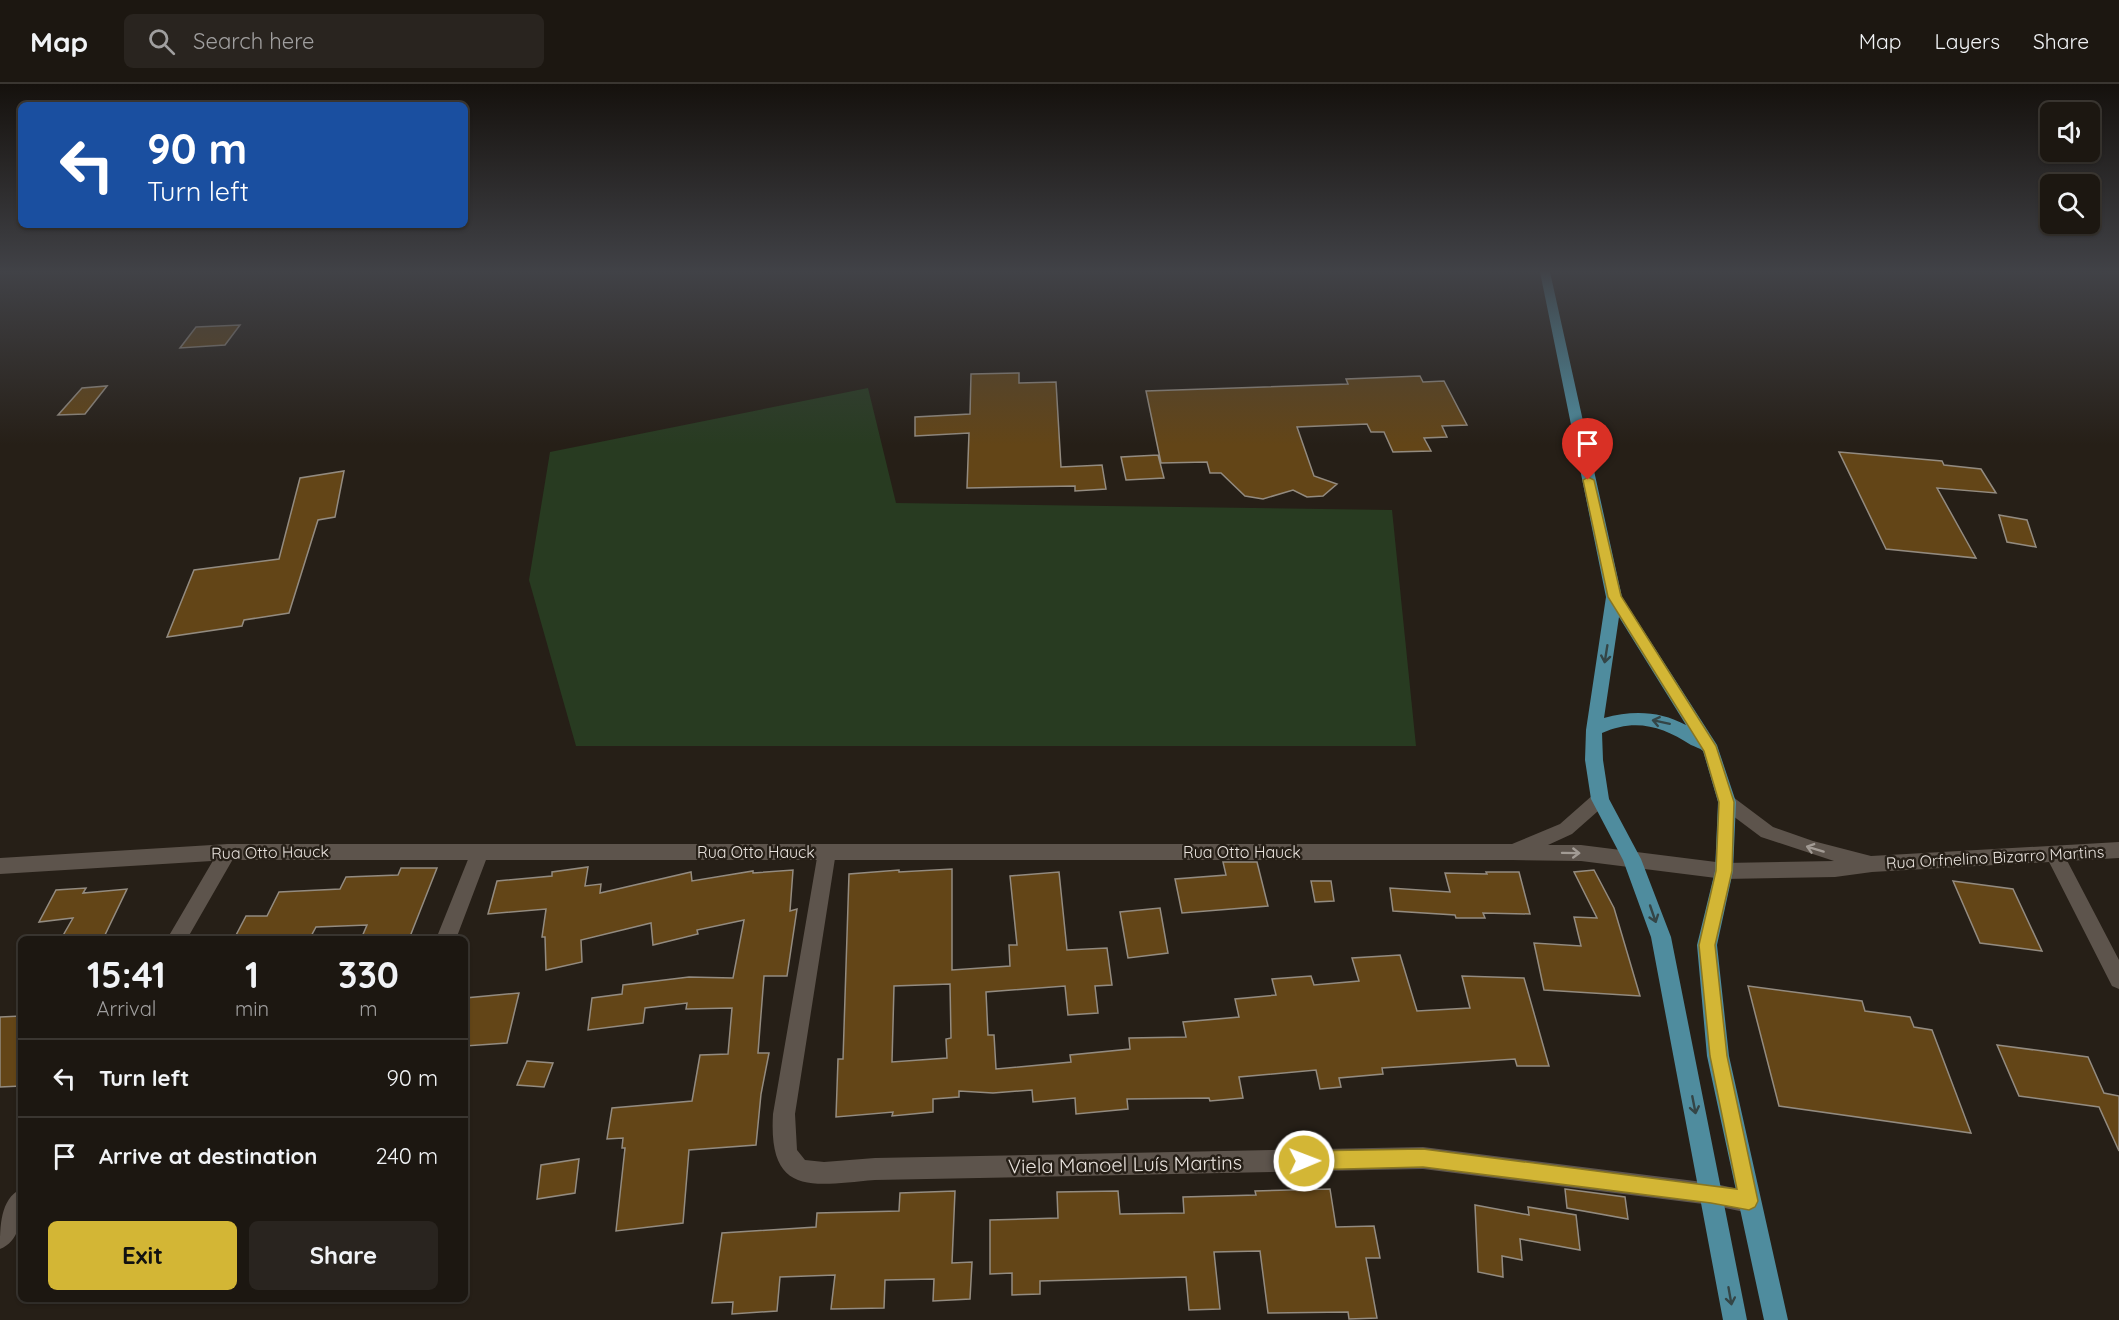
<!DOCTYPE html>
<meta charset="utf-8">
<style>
body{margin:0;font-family:Quicksand,sans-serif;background:#29241f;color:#f1f3f6;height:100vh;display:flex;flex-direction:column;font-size:22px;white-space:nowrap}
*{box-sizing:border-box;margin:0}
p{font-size:20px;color:#a09f9f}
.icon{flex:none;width:33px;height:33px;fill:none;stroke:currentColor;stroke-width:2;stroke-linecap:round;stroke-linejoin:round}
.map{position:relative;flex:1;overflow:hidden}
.details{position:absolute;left:18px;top:852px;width:450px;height:366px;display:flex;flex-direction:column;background:#1c1711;border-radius:9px;box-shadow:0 2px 4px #0004,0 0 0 2px #3a3631}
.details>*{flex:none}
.banner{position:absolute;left:18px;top:18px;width:450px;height:126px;border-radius:9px;box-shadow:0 2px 4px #0004,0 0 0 2px #3a3631;background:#1a4fa0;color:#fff;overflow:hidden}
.fabs{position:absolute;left:2040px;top:18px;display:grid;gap:12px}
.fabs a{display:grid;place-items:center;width:60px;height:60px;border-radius:9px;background:#1c1711;box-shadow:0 2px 4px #0004,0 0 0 2px #3a3631;font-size:30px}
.pin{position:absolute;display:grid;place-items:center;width:51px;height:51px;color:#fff;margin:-62px -26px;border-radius:50% 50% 50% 0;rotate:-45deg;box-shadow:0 0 6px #0007}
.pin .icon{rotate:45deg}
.me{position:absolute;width:66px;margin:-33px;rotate:89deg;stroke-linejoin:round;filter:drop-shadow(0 0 4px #0008)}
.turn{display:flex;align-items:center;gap:21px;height:126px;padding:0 30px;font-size:27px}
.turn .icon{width:78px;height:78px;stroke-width:2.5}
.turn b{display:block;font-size:42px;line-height:51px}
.eta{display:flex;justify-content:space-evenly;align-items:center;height:102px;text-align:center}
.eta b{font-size:36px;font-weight:700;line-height:42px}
.cta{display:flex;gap:12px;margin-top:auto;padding:12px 30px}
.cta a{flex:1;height:69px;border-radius:9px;background:#d3b635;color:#111;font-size:24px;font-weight:700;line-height:69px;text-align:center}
.cta a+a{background:#29241f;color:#f1f3f6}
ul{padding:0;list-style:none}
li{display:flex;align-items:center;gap:18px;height:78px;padding:0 30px;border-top:2px solid #3a3631}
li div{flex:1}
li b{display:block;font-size:22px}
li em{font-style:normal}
header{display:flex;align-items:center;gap:36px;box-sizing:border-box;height:84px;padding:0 30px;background:#1c1711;border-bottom:2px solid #3a3631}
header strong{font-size:28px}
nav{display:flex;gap:33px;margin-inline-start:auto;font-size:21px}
.search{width:420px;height:54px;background:#29241f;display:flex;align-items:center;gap:15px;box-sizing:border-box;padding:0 21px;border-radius:9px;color:#a09f9f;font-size:22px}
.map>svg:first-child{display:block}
.green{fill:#283b21}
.building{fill:#634517;stroke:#938b80;stroke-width:1.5;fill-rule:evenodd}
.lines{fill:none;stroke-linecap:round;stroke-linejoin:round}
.minor{fill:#5d544c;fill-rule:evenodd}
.tertiary{fill:#5d544c;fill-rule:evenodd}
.primary{fill:#4f8c9e;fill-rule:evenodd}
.oneway{stroke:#344546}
.oneway2{stroke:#a29b94}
.route{fill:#d3b635;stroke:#897622;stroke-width:1.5}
.labels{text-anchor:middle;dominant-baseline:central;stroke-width:5;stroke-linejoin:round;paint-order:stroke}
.street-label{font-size:16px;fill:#e8e2dd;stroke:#261f17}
.near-street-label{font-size:20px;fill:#e8e2dd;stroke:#261f17}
</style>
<header>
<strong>Map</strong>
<div class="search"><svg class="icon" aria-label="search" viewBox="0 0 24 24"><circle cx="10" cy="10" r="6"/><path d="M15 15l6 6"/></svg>Search here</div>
<nav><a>Map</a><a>Layers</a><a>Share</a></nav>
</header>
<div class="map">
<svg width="2119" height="1236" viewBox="0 0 2119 1236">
<rect width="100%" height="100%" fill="#261f17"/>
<path class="green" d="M868,304L896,419L1392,426L1416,662H576L529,496L550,368Z"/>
<path class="building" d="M240,241L225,261L180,264L196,243Z
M1019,289V299L1056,298L1061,383L1102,381L1106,405L1075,407V402L967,404L969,349L915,352V333L970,330L971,290Z
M1420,292L1423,298L1444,297L1467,341L1442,342L1447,353L1424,354L1431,367L1393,368L1384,348H1371L1367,340L1297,343L1314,392L1337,400L1323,412L1307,413L1293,406L1263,415L1245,412L1221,389H1210L1207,378L1161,379L1146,307L1348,300L1346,295Z
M107,302L85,330L58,331L82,304Z
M1839,368L1942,377L1944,381L1981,385L1996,409L1937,404L1976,474L1886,465Z
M1158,371L1164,394L1126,396L1121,373Z
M344,387L335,433L318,436L289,529L244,536L242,542L167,553L194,486L279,475L300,394Z
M1999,431L2027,436L2036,463L2007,458Z
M1223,778H1257L1268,822L1182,829L1175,795L1226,791Z
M588,783L585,802L601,800L600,809L691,788L692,797L753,787V789L793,786L790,827L797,825L787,892H764L758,969H769L761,1010L756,1061L689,1066L683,1139L616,1147L625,1064H622L623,1054L607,1055L612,1024L692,1017L700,971L728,970L732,924L686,925L687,919L645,924L643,939L588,946L592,914L622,910L623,901L689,893L733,894L744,836L697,846L698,850L653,861L651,839L581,856L582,878L546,886L545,853H542L546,825L488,830L497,797L552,792V788Z
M401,784H437L409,855H361L367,841L316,843L310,854L234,855L246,832H267L279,808L340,805L346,793L398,791Z
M952,785V886L1010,882L1009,861H1017L1010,792L1059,788L1067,866L1107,864L1112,901L1095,902L1098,929L1068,931L1065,902L986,908L988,951H994L996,985L1071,978L1070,971L1130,965L1129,954L1186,953L1183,938L1239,933L1235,915L1276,911L1272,895L1311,892L1314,901L1359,897L1352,874L1400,871L1417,927L1470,924L1462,892L1524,894L1549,982H1517L1515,975L1382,984L1383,990L1339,994L1341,1003L1320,1005L1316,986L1239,993L1243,1014L1210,1017L1209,1014L1127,1015L1128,1025L1076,1030L1075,1014L1033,1018L1032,1006L993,1009L959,1007V1013L933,1015V1028L892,1032L893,1028L836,1033L838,975H843L849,790L899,786V788ZM950,900L951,954L946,955L947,974L892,978L894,902Z
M1594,786L1614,824L1640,912L1544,906L1534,859L1581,862L1574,833L1597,834L1574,788Z
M1486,788H1519L1530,830L1483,829L1485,834H1456L1455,831L1393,827L1390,804L1450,808L1445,789L1487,790Z
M1311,797H1331L1334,817L1315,818Z
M1953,797L2013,805L2042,867L1980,859Z
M86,804L83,809L127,805L103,855H61L73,834L39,838L56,806Z
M1160,824L1168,869L1128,874L1120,828Z
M1748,902L1862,917L1865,927L1910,933L1914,943L1932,946L1971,1049L1779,1022Z
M519,909L507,959L465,962V914Z
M21,932V1002L0,1003V933Z
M1997,961L2088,973L2104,1009L2119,1012V1067L2099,1023L2019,1012Z
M527,977L553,979L544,1003L517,1001Z
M579,1075L575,1109L537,1115L541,1081Z
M1330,1105L1336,1143L1374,1142L1380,1174H1366L1377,1234L1349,1235L1348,1228L1268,1229L1260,1167L1214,1168L1220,1225L1189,1226L1186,1193L1040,1197V1210L1012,1211V1189L990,1190V1136L1058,1134L1057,1108L1118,1107L1120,1130L1184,1129L1183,1113L1256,1111L1255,1107Z
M1565,1105L1625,1113L1628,1135L1567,1124Z
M955,1107L952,1179L972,1178L970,1215L933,1217L934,1195L885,1196L884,1224L831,1225L835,1191L780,1193L777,1227L732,1230L733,1218L712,1219L722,1149L816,1143L817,1129L899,1127L900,1109Z
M1475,1121L1529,1131L1528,1123L1576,1131L1580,1166L1520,1155L1522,1176L1502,1172L1503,1193L1478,1188Z"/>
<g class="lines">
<path class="minor" d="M228,760L235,763L237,768L187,855H167L221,763Z
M480,760L487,763L489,768L456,855H436L471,768L473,763Z
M827,760L834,763L836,768L795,1030L797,1066L805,1076L824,1078L875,1074L1423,1063L1711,1099L1757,1109L1761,1117L1757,1125L1749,1129L1711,1121L1423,1085L875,1096C813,1101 768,1114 773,1030L818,768L820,763Z
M2054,762L2061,765L2119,876V905L2112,902L2045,770L2047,765Z
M21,1105C21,1127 24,1155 0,1165C0,1143 0,1115 21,1105Z"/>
<path class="tertiary" d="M1600,708L1606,710L1609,715L1606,720L1572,750L1548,761H1581L1724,779L1834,777L1761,753L1721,723L1718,718L1721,713L1727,711L1733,713L1773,743L1813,757L1871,772L2119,758V774L1872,788L1835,793L1724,795L1581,777L1512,776H228L0,790V774L228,760H1512L1560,740L1594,710Z"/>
<path class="primary" d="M1540,188H1550L1622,513L1717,661L1736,718L1733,787L1717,861L1729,972L1788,1236H1764L1707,972L1697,861L1715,787L1718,718L1703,667C1700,664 1695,663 1691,661C1662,642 1635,634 1602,649L1603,676L1609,715L1641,775L1671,853L1747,1236H1723L1651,853L1623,776L1591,715L1585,676L1586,646L1606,513ZM1619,533L1686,641C1660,627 1633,626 1604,634Z"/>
</g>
<defs><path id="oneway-shaft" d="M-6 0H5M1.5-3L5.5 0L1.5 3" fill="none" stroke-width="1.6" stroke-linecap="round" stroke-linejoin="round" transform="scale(1.5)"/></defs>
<g class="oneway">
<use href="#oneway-shaft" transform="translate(1606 570) rotate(99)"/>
<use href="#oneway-shaft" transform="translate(1661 638) rotate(-168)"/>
<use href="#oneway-shaft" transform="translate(1653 830) rotate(71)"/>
<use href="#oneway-shaft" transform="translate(1694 1021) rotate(79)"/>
<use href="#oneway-shaft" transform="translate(1730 1212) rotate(80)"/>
</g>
<g class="oneway2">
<use href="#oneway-shaft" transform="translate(1815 765) rotate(-163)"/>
<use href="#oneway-shaft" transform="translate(1571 769) rotate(1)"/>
</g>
<linearGradient id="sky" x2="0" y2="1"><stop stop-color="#15110d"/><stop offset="0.52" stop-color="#414247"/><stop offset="1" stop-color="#414247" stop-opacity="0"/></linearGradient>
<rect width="2119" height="361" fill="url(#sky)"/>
<path class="route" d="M1588,393L1594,396L1621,512L1716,662L1734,718L1732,787L1715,861L1727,972L1758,1117L1755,1123L1749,1126L1711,1119L1423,1083L1304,1086L1297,1083L1294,1077L1297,1070L1304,1067L1423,1065L1737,1105L1710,972L1699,861L1716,787L1719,718L1704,667L1608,513L1583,396Z"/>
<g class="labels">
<g class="street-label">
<text transform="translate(270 768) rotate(-1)">Rua Otto Hauck</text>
<text x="756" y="768">Rua Otto Hauck</text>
<text x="1242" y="768">Rua Otto Hauck</text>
<text transform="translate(1995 773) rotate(-3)">Rua Orfnelino Bizarro Martins</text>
</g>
<g class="near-street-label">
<text transform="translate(1125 1080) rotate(-1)">Viela Manoel Luís Martins</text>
</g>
</g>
</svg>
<div class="fabs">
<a><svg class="icon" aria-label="sound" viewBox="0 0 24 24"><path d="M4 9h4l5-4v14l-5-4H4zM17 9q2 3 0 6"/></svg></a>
<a><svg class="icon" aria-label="search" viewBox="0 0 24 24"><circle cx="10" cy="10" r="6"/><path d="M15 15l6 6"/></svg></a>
</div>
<div class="pin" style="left:1588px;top:396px;background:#d93025"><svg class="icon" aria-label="arrive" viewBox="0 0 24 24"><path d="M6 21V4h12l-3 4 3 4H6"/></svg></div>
<svg class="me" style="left:1304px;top:1077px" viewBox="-20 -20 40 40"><circle r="17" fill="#d3b635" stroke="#fff" stroke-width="3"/><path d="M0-11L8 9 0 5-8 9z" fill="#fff"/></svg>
<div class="banner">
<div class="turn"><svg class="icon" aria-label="left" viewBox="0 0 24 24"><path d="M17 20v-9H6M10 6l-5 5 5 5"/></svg><div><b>90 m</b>Turn left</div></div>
</div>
<section class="details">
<div class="eta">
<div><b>15:41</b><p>Arrival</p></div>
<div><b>1</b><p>min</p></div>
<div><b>330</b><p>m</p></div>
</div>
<ul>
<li><svg class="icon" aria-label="left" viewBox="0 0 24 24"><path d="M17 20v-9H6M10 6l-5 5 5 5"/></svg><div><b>Turn left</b></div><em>90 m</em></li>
<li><svg class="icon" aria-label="arrive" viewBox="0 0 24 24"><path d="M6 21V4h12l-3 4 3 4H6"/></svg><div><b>Arrive at destination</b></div><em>240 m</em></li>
</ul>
<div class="cta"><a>Exit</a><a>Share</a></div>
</section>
</div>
